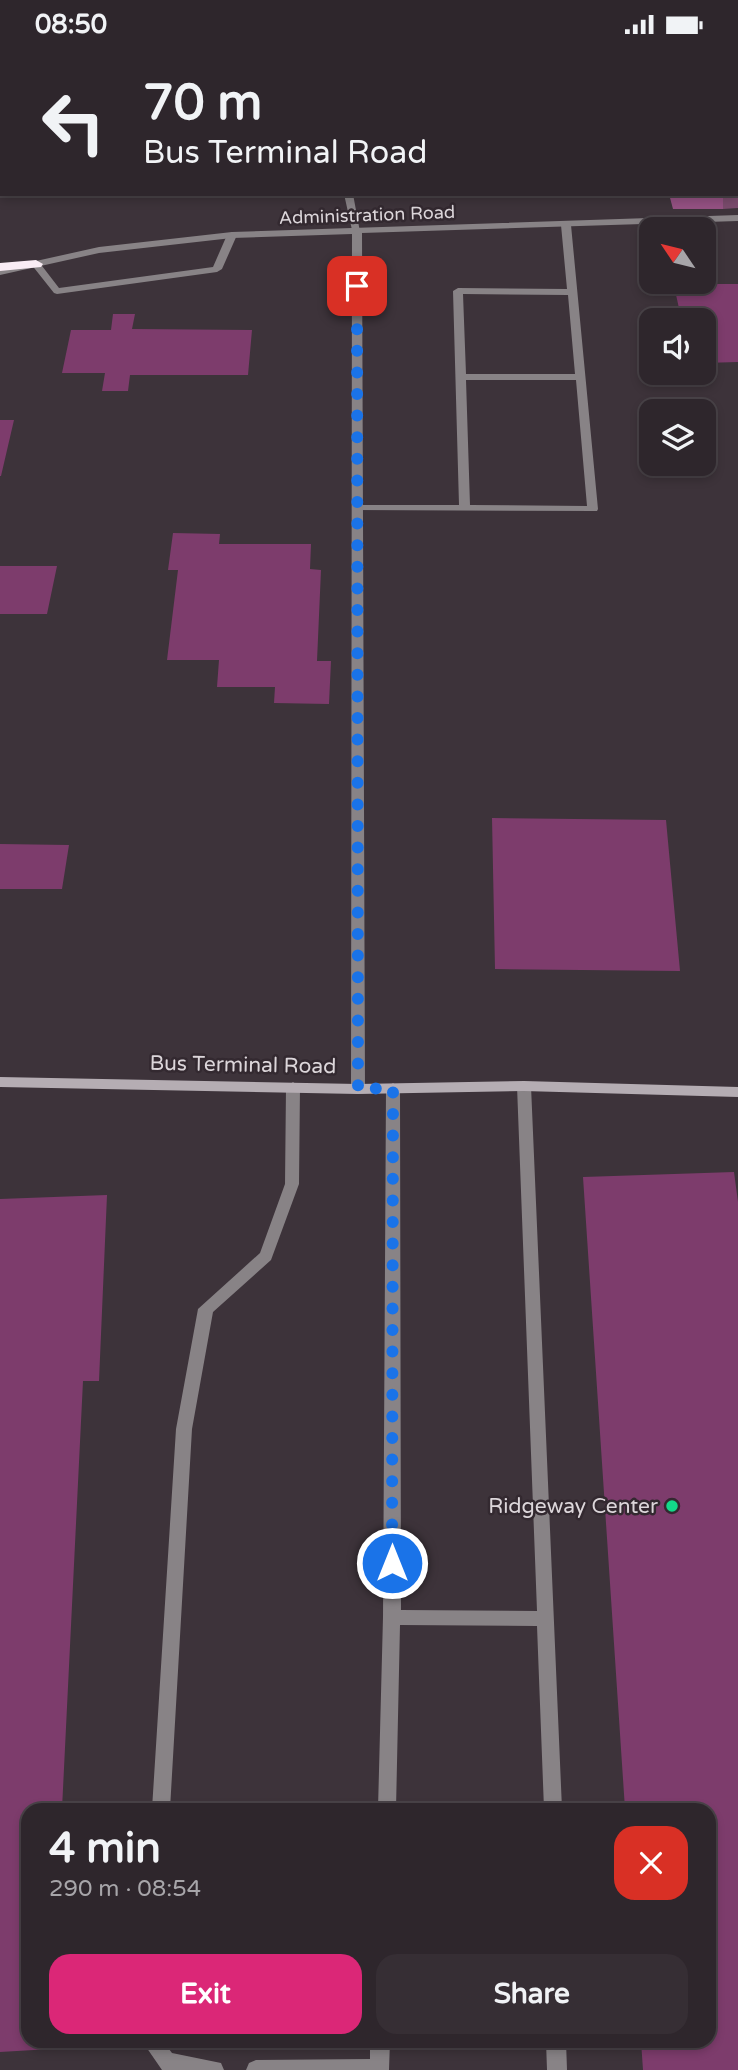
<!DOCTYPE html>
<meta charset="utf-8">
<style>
body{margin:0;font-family:"Varela Round",sans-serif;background:#362e34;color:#f1f3f6;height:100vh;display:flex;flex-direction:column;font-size:26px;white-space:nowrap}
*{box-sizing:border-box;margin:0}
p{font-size:23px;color:#a7a5a9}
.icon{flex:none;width:38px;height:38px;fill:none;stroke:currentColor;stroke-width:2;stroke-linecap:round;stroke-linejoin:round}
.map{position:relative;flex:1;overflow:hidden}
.panel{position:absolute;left:21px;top:1754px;width:695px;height:245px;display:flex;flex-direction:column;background:#2e262c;border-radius:21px;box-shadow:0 4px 10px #0003,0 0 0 2px #494348}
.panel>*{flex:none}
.hud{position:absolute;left:0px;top:0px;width:738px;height:147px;box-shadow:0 4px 10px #0003,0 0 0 2px #494348;background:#2e262c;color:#f1f3f6;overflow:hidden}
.needle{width:46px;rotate:305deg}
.fabs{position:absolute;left:639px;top:168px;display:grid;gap:14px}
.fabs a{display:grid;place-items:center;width:77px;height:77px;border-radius:14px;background:#2e262c;box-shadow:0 4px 10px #0003,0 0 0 2px #494348;font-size:35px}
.pin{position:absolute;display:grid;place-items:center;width:60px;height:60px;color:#fff;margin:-30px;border-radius:14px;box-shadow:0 4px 10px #0006}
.me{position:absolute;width:77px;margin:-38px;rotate:0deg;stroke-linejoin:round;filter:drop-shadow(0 0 5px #0008)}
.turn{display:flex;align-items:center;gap:24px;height:147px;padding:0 28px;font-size:32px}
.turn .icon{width:91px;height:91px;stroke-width:2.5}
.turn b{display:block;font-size:49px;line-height:60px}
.round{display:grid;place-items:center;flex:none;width:74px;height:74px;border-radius:21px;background:#362e34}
.headline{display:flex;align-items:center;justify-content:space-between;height:119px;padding:0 28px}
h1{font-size:42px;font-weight:700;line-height:52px}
.action{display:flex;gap:14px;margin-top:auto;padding:14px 28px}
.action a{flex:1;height:80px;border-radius:21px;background:#db2777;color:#fff;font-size:28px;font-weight:700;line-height:80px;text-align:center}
.action a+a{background:#362e34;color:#f1f3f6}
.status{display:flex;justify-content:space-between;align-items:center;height:49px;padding:0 35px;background:#2e262c;direction:ltr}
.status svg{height:19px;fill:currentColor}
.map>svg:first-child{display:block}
.green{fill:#7a4b6c}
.forest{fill:#945182}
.building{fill:#7d3c6c}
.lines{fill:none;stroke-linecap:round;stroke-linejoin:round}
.lane{fill:#888386;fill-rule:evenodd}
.street{fill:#888386;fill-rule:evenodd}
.secondary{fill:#b5adb3;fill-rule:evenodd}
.highway{fill:#f9ecf4;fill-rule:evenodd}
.route{stroke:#1a73e8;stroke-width:12;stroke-dasharray:0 21.6}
.poi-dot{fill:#12d98a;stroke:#332930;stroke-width:2.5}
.labels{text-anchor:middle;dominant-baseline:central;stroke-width:5;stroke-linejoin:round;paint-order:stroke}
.far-street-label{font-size:18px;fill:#dcd6da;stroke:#332930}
.street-label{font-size:21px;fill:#dcd6da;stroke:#332930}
.poi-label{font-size:21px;fill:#dcd6da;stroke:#332930;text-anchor:end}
</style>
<div class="status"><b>08:50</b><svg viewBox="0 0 49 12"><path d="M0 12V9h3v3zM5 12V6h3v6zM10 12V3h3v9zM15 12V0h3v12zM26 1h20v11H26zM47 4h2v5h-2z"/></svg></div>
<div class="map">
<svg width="738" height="2021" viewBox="0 0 738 2021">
<rect width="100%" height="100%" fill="#3d333a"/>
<path class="green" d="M701,0H738V159L723,160V145H737V2Z"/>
<path class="forest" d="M669,145H723V160H673Z"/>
<path class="building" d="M690,235H738V313L704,314V271H662L660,264H680L675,241H691Z
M113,265H135L132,280L252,281L248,326H130L128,342H102L105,324H62L71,281H111Z
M0,371H14L1,427H0Z
M173,484L220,485L219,495H311L310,520L321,521L317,612H331L329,655L274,654L275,638H217L219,611H167L178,521H168Z
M0,517H57L47,565H0Z
M492,769L666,771L680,922L495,920Z
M0,795L69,796L62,840H0Z
M734,1123L738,1153V2021H643L641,1992H709V1760H625L583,1128Z
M107,1146L99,1332H83L62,1760H28V1992H51V2000L0,2003V1150Z"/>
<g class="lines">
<path class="lane" d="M0,3H2V8H0Z
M0,18H2V24H0Z
M344,145H353L360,183L352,181Z
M566,173L571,176L598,460L597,462L354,461V457L358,456H459L453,242L458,239L567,240L561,176ZM463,245L568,246L575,325H466ZM466,331H576L587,457L470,456Z
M232,183L237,186L222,220L217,223L57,245L54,244L31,215L39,213L59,239L213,218L227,186Z
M524,1032L531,1037L562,1760H544L537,1577L400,1576L396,1760H378L383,1568L386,1039L393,1034L400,1039L401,1561L537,1562L517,1037Z
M293,1033L300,1038L299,1135L271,1211L213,1263L192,1380L170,1760H152L176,1380L198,1260L260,1204L285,1135L286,1038Z
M142,1992H163L172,2004L221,2014L224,2021H162Z
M370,1992H390L389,2021H246L249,2014L256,2011L370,2010Z
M546,1992H566L567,2021H547Z"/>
<path class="street" d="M738,166V172L362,184L365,1040L358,1045L353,1044L351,1040L352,185L232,189L99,204L0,226V220L99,198L232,183Z"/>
<path class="secondary" d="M0,1028L358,1035L524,1032L738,1038V1048L524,1042L358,1045L0,1038Z"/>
<path class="highway" d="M36,211L43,215L41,218L0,222V214Z"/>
</g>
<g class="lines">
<path class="route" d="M357,237L358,1040L393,1039L392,1514"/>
</g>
<circle class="poi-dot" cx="672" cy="1457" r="7"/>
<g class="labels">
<g class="far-street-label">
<text transform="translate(367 166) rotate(-2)">Administration Road</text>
</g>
<g class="street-label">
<text transform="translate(243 1016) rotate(1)">Bus Terminal Road</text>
</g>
<g class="poi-label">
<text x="658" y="1457">Ridgeway Center</text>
</g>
</g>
</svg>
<div class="fabs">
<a><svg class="needle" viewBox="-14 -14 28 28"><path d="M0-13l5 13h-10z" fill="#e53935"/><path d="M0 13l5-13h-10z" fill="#a7a5a9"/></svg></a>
<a><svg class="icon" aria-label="sound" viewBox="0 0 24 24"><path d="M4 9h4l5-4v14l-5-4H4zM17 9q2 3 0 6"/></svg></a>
<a><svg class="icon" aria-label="layers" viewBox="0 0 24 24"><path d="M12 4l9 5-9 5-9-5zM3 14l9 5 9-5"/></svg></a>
</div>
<div class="pin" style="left:357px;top:237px;background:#d93025"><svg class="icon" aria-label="arrive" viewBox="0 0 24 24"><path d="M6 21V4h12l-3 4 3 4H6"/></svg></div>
<svg class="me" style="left:392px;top:1514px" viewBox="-20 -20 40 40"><circle r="17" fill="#1a73e8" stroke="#fff" stroke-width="3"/><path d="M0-11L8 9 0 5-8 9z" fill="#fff"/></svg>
<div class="hud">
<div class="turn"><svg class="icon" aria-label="left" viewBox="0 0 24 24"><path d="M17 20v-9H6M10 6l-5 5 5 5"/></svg><div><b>70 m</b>Bus Terminal Road</div></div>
</div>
<section class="panel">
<div class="headline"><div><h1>4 min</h1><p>290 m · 08:54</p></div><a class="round" style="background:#d93025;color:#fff"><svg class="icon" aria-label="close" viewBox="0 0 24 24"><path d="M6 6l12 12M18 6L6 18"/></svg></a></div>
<div class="action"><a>Exit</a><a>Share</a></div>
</section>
</div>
